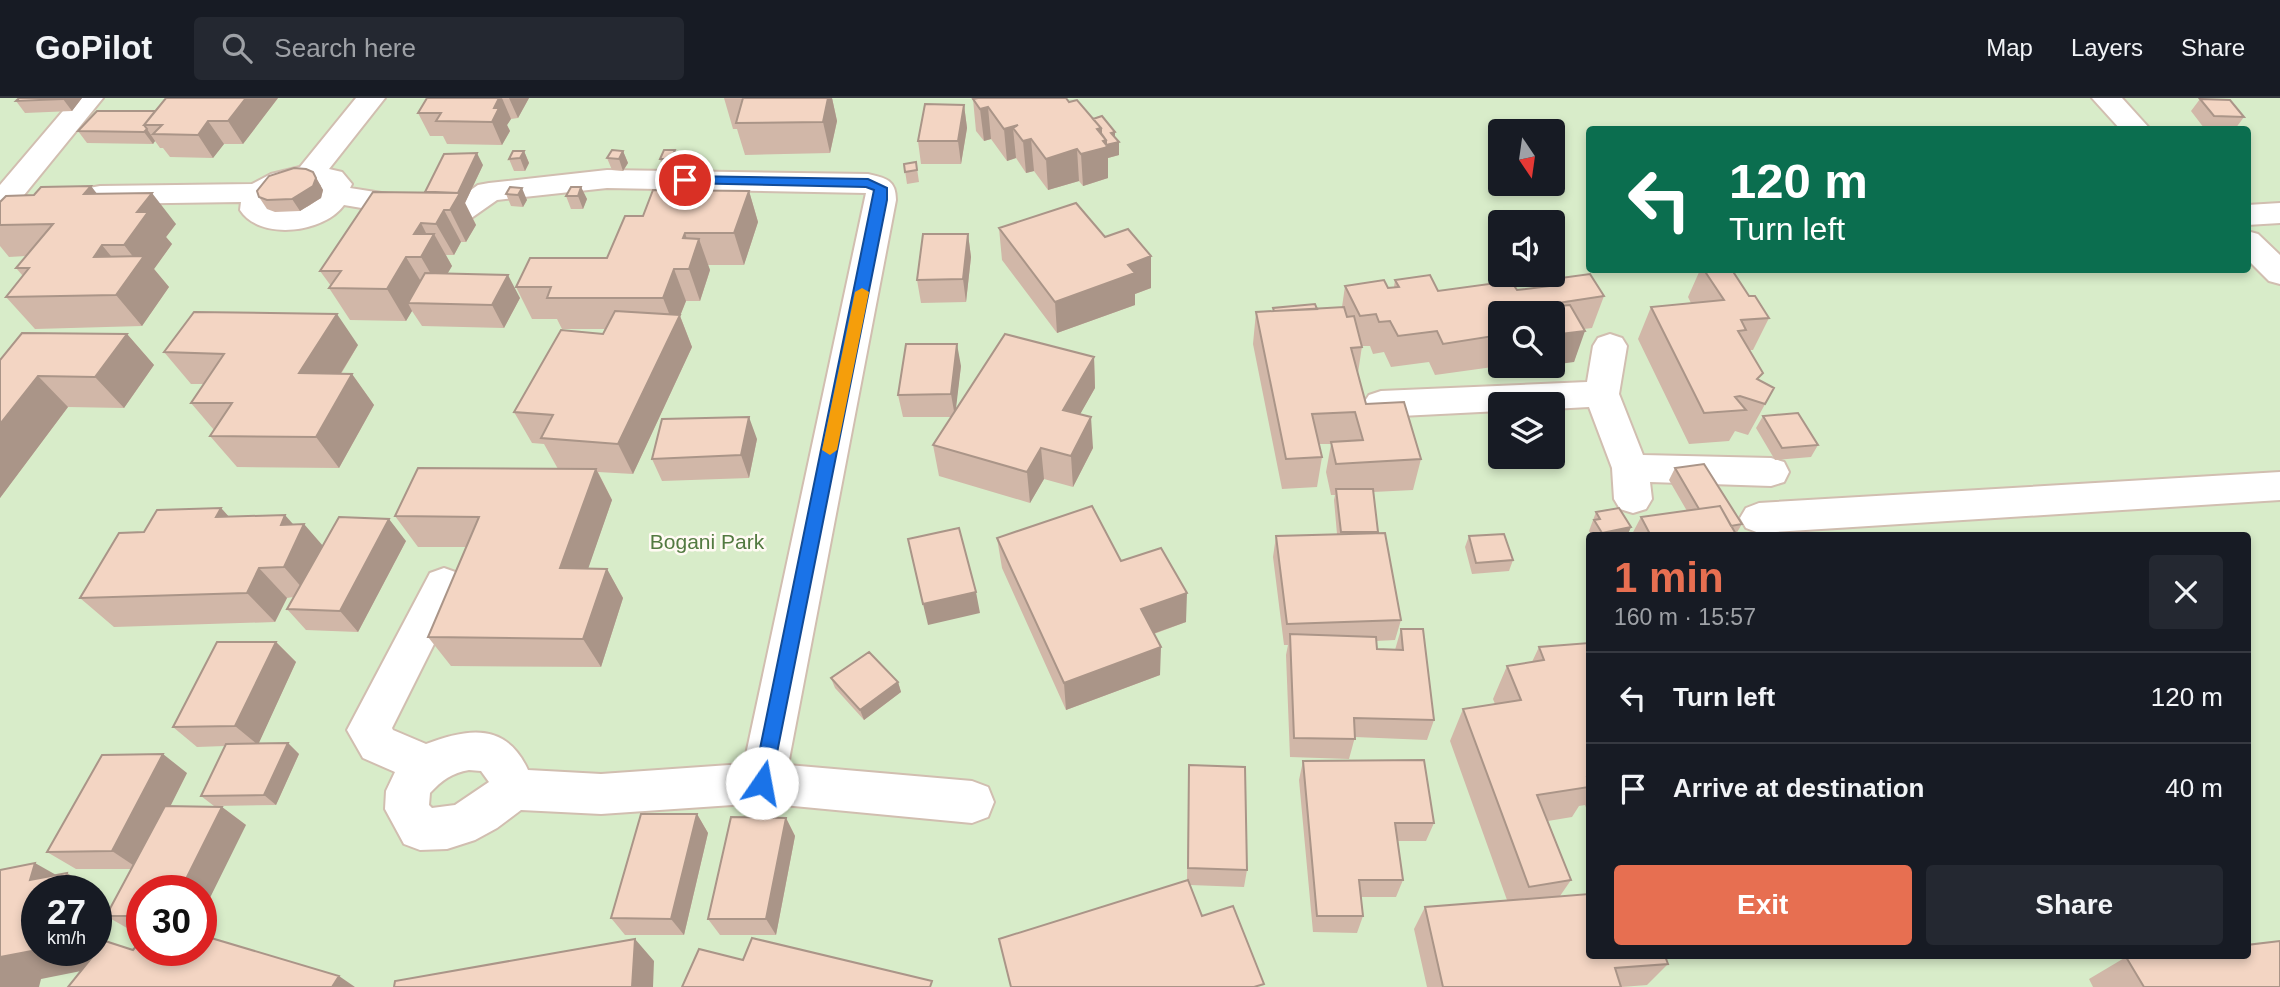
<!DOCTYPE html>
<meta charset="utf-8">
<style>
body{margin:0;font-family:Arial,sans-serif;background:#242831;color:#f1f3f6;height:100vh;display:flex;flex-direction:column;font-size:26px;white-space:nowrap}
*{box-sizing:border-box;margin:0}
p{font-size:23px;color:#9ea1a6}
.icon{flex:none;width:38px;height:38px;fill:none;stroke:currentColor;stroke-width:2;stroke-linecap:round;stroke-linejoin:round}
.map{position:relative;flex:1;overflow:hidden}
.drawer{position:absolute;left:1586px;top:434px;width:665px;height:427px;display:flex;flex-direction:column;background:#171b24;border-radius:7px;box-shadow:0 4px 10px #0003}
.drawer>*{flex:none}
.guide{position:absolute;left:1586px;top:28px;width:665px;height:147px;border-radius:7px;box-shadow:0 4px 10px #0003;background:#0b6e4f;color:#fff;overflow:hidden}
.needle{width:46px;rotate:167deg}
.fabs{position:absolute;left:1488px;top:21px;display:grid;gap:14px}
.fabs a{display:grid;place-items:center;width:77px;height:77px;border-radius:7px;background:#171b24;box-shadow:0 4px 10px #0003;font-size:35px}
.speed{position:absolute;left:21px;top:777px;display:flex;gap:14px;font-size:35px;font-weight:700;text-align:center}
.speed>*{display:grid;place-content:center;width:91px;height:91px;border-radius:50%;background:#171b24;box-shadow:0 4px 10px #0003;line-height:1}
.speed small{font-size:18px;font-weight:400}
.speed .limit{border:10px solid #d22;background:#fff;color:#111}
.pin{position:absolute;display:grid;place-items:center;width:60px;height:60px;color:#fff;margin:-30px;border:4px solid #fff;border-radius:50%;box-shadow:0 2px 7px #0007}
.me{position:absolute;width:77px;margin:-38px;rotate:12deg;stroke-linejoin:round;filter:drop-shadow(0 0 5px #0008)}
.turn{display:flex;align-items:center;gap:24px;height:147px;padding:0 28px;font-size:32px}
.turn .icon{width:91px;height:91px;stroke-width:2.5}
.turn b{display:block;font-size:49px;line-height:60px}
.round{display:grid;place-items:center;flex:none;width:74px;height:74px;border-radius:7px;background:#242831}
.headline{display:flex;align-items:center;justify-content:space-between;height:119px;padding:0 28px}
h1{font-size:42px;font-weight:700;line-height:52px;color:#e76f51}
.button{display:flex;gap:14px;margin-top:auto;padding:14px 28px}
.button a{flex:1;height:80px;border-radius:7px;background:#e76f51;color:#fff;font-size:28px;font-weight:700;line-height:80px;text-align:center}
.button a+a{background:#242831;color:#f1f3f6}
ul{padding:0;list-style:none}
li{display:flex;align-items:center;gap:21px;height:91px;padding:0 28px;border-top:2px solid #363941}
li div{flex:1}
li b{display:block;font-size:26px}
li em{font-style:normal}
header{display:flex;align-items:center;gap:42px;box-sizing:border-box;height:98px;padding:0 35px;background:#171b24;border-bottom:2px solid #363941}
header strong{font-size:33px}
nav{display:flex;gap:38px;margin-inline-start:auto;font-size:24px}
.search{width:490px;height:63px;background:#242831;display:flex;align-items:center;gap:18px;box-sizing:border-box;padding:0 24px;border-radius:7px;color:#9ea1a6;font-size:26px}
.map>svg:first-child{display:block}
.green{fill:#d8ecc9;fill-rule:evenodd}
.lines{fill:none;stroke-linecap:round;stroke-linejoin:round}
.minor-casing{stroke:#d1beb0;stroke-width:4}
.minor{fill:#fff;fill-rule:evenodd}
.wall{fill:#d1b7a8}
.shaded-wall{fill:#aa9588}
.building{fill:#f3d5c3;stroke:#aa9588;stroke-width:2}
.route{fill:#1a73e8;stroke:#114b97;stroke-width:2}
.slow{fill:#f59e0b}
.labels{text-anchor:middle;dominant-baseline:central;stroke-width:5;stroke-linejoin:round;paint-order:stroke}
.park-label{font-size:21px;fill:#537a41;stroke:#fffaf3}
</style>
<header>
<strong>GoPilot</strong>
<div class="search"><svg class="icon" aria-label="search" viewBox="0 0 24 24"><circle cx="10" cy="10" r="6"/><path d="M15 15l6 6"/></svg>Search here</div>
<nav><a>Map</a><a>Layers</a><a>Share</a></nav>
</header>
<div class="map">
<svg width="2280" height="889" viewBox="0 0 2280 889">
<rect width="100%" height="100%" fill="#fdf6ec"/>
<path class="green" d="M0,0H2280V889H0ZM1589,32H2247V172H1589ZM1500,33H1552V86H1500ZM1500,124H1552V177H1500ZM1500,215H1552V268H1500ZM1500,306H1552V359H1500ZM1589,438H2247V858H1589ZM37,793H96V852H37ZM142,793H201V852H142Z"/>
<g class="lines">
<g class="minor-casing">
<path id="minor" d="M74,0H103L11,113L0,115V87Z
M356,0H385L329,71L342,74L352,86L350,90L451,106L478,87L489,85L607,72L868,76C886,80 896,82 896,102L788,667L972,683L988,689L994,704L988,719L972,725L762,705L601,716L521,712L497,730L475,742L447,751L420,752L404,746L385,711L386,693L395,674L363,660L347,632L430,475L444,470L458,475L464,486L392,630L393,632L426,646C468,630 506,624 528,672L601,676L744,666L866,95L607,90L497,102L467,123L456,126L344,107C324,135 260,143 240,112L241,104L100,106L89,104L85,97L89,90L100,88L252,86L271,76L300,69ZM310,84L321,87C319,93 319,98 315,103C305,114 283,115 271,109L272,100L293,88ZM469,672L481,673L489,684L455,707L432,710L429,707L430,695C442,682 452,675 469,672Z
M2092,0H2122L2151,32H2121Z
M2280,105V125L2247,127V107Z
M2247,133L2258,136L2280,157V186L2269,183L2247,161Z
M1610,236L1622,240L1627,248L1619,296L1643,357L1771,360L1784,364L1789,374L1784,384L1771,388L1650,384L1652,401L1646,411L1633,415L1620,411L1614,401L1612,370L1589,309L1552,311V306H1500V313L1381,319L1369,315L1363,306L1369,297L1381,293L1587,284L1593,248L1598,240Z
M2280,374V402L1759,435L1746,430L1740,420L1746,410L1759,405Z"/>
</g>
<use href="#minor" class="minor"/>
</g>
<path class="wall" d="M64,0H82L72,13L25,15L16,3Z
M278,0L243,46H224L213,60L170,59L163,50H160L155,43L153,46L87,45L78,33L155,13Z
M427,0H529L518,20L511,21L507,27L510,33L502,47L447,46L443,38H430L418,15Z
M724,0H832L837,23L830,55L745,57L737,31H733Z
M973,1L1069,4L1115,34V40L1119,44V57L1108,60V80L1083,88L1079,83L1048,92L1034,73L1026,75L1016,60L1007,63L991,41L984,43L976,33Z
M2200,1L2244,19L2235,31L2204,30L2191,13Z
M964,7L967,30L961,66H921L918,43Z
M664,52L679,64L675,73H664L660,61Z
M524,53L529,65L525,73H514L509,61Z
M623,53L628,65L623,73L612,72L607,60Z
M916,64L919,84L907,86L904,66Z
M483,67L465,105L476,127L466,144H461L454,157H446L452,168L447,176L520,200L504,230L422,228L412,213L406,223L350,222L329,190L331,188L320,173L425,94Z
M313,74L323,92L321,100L300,113L275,114L267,111L259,99Z
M91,88L96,96L176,126L166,139L172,146L154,171L169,189L142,228L35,231L6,199L23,178L16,170L26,158L9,159L0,148V104L34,97Z
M510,89L527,102L523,109L511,108L506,96Z
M581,89L587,101L583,111H571L566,98Z
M749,93L758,124L744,167H708L710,172L700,203H686L680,218L692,249L633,376L598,374L612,402L588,470L607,471L623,500L601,569L451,568L428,539L467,449H418L395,418L558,371L544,346L532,345L514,314L603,236L605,231H562L557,221H532L516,189L607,160L643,118Z
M999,130L1105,139L1151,158V190L1135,196V207L1057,235L1002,162Z
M968,136L971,159L966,204L921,205L917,182Z
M1700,172H1732L1749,198L1769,220L1753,252H1750L1759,282L1774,290L1748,337L1735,333L1729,343L1689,346L1638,241L1651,209L1691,205L1688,199Z
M1395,182L1438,193L1517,192L1544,188L1546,182L1604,198L1592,230L1584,231L1574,264L1552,215H1500V268L1435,277L1429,264L1391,269L1384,254L1373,256L1370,248H1362L1358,275L1366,306L1421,361L1413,392L1373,394L1378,435L1401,522L1395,542L1376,543L1377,551L1395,552L1401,531L1434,622L1427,642L1355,639L1349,661L1290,659L1286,557L1288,547H1284L1273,459L1276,438L1337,436L1334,402L1335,397H1331L1326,374L1331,346H1319L1322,359L1317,389L1282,391L1253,246L1256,214L1273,213V210L1317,211L1342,209L1345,188L1394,189Z
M127,236L154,267L124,310L68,309L0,400V262Z
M358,247L341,276H352L374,307L339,370L237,369L210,338L214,332L191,305L204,286H191L164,254Z
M1094,259L1095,290L1080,316L1093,350L1073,389L1044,381L1030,405L939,378L933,347L951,319H903L898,297L961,268L955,313Z
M1763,318L1818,347L1811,359L1775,362L1756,330Z
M757,341L749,380L662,383L652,361Z
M1675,370L1742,426L1736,436L1737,438H1631L1641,419L1687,413L1669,382Z
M221,410L229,419L293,426L323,448L406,443L358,534L306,532L287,511L293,499L287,500L275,524L114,529L80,500L144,434Z
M1596,414L1631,429L1627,438H1592L1589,433Z
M1469,438L1513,462L1509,473L1472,476L1465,449Z
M997,440L1121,463L1186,524L1154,536L1160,577L1066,612L1002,470Z
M276,544L296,564L258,646L288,645L299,656L276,707L214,708L201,698L225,648L197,649L173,629Z
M1589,545V717L1585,707L1579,708L1572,719L1548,723L1571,782L1560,798L1668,866L1647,887L1621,889H1427L1414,831L1425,809L1507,802L1450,643L1463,611L1495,606L1493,601L1507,568L1532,564L1539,549Z
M831,580L898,584L901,594L864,622L835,590Z
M1303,663L1434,725L1426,743H1398L1403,782L1396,799H1361L1363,818L1357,835L1313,834L1299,682Z
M1189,667L1247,772L1244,789L1190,787L1202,818L1264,886L999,841L1187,782Z
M187,675L170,708L222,709L246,727L131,771H76L47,754Z
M697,716L708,735L684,837H625L611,820Z
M786,720L795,738L776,837H720L708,821Z
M106,818H142V834H134Z
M2126,859L2280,889H2093L2089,881Z"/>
<path class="shaded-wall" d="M64,0H82L72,13L63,1Z
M246,0H278L243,46L228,23Z
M499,0H502L511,21L507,27L510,33L502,47L492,24L494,10Z
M509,0H529L518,20Z
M828,0H832L837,23L830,55L823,24Z
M964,7L967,30L961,66L958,43Z
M988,9L991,41L984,43L980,11Z
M208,23L224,46L213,60L198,37Z
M1018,27L1013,30L1016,60L1007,63L1004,31Z
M1101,30L1103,43L1106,42L1111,35L1115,34V45L1119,44V57L1108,60V80L1083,88L1081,56L1097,31Z
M147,31L155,43L153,46L144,34Z
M1031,41L1034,73L1026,75L1023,43Z
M1077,51L1079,83L1048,92L1046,61Z
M675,52L679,64L675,73L671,61Z
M524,53L529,65L525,73L520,60Z
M623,53L628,65L623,73L619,61Z
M477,55L483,67L465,105L476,127L466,144L450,112Z
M313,74L323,92L321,100L300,113L292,101Z
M91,88L116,120L84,96Z
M581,89L587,101L583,111L578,98Z
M522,90L527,102L523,109L518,97Z
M749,93L758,124L744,167L734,135Z
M152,95L176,126L166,139L172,146L154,171L169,189L142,228L116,197L94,159L102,147L128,179L138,165L124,147L137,114Z
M444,112L461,144L454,157L436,126Z
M421,125L430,143L434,136L452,168L439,190L421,159L414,136Z
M685,135L693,159L699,141L710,172L700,203L689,171L683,140Z
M968,136L971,159L966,204L963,181Z
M1151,158V190L1135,196V207L1057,235L1055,204L1128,167Z
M406,159L425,190L408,205L412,213L406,223L387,191Z
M674,171L686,203L680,218L692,249L633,376L618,346L674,228L663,200Z
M508,177L520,200L504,230L492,207Z
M337,216L358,247L322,306L299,275Z
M1585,233L1574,264L1552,267V237Z
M127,236L154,267L124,310L95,279Z
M957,246L961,268L955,319L951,296Z
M1094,259L1095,290L1065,343L1063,312Z
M1522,268H1549L1520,272Z
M352,276L374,307L339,370L316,339Z
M38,278L68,309L0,400V326Z
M749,319L757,341L749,380L741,357Z
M1091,319L1093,350L1073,389L1071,358Z
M1041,350L1044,381L1030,405L1027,374Z
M596,371L612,402L578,500L560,470Z
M221,410L248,440L216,419Z
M285,417L300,434L304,426L330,456L310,499L284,469L281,427Z
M389,421L406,443L358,534L340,513Z
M1631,429L1627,438H1601L1602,435Z
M259,470L287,500L275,524L247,495Z
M607,471L623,500L601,569L583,541Z
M976,494L980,515L928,527L923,506Z
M1187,495L1186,524L1141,540V511Z
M276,544L296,564L258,647L235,628Z
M1161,549L1160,577L1066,612L1064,585Z
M898,584L901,594L864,622L860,612Z
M288,645L299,656L276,707L264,697Z
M163,656L187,675L139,771L112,753Z
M222,709L246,727L201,818V793H180Z
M697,716L708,735L684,837L671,821Z
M786,720L795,738L776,837L766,821Z
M35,765L65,782L67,775L106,799L96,835V793H48L30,782Z
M635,841L654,863L653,889H632Z
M37,852H91L86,872L41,881L39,889H0V859Z
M339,878L355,889H332Z"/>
<path class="building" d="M19,0H64L63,1L16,3Z
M166,0H246L228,23H208L198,37L153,36L162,27H144Z
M427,0H499L494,10H499L492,24L436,23L441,15H418Z
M743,0H828L823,24L736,25Z
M978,0H1066L1069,4L1077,2L1101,30L1097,31L1106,42L1103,43L1108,49L1081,56L1077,51L1046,61L1031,41L1023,43L1013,30L1018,27L1004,31L988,9L980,11L973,1Z
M2200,1L2230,2L2244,19L2214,18Z
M925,6L964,7L958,43H918Z
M97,13H155L144,27L147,31L144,34L78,33Z
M1102,18L1115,34L1111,35L1119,44L1106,47V42L1101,35V30L1093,21Z
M612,52L623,53L619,61L607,60Z
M664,52H675L671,61H660Z
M513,53H524L520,60L509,61Z
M477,55L458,95L425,94L444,56Z
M916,64L917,72L905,74L904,66Z
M294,70L306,71L313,74L316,80L313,88L292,101L267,102L259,99L257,93L269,78Z
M91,88L84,96L152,95L137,114H148L124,147H102L94,159L144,158L116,197L6,199L29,170H16L53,126L0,127V104L6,98L34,97L41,89Z
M510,89L522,90L518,97L506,96Z
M571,89H581L578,98H566Z
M653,92L749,93L734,135H685L683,140L699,141L689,171H674L663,200H547L551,189H516L530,160H607L625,118H643Z
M373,94L460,95L450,112H444L436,126L421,125L414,136H434L421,159H406L387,191L329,190L341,173H320Z
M1076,105L1105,139L1128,131L1151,158L1128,167L1135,175L1055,204L999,130Z
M923,136H968L963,181L917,182Z
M1704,172H1732L1749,198H1755L1769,220L1741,222L1746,232L1738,233L1763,275L1757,281L1774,290L1765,306L1740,298L1735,299L1746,312L1704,315L1651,209L1724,202Z
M425,175L508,177L492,207L408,205Z
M1590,176L1604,198L1558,205L1560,208L1570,207L1585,233L1552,237V215H1500V237L1443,246L1437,233L1398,238L1390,223L1379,224L1376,216L1360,218L1345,188L1384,182L1388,190L1399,189L1395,182L1430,177L1438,193L1511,183L1517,192L1550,188L1546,182Z
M1315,206L1317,211L1274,213L1273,210Z
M1344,209L1347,219L1354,218L1362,249L1351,250L1366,306L1404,304L1421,361L1336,366L1331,344L1363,342L1355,314L1312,316L1322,359L1286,361L1256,214Z
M615,213L680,217L618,346L541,340L553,317L514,314L561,232L603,236Z
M194,214L337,216L299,275L352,276L316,339L210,338L232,305H191L224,256L164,254Z
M22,235L127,236L95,279L38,278L0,326V262Z
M1005,236L1094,259L1063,312L1091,319L1071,358L1041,350L1027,374L933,347Z
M906,246H957L951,296L898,297Z
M1798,315L1818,347L1782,350L1763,318Z
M749,319L741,357L652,361L662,321Z
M1704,366L1742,426L1731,428L1720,408L1699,411L1675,370Z
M418,370L596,371L560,470L607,471L583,541L428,539L479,419L395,418Z
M1336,391H1373L1378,434H1341Z
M1092,408L1121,463L1161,450L1187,495L1141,511L1161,549L1064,585L997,440Z
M1720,408L1737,438H1651L1641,419Z
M221,410L216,419L285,417L281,427L304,426L284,469L259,470L247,495L80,500L119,435L144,434L157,412Z
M1619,410L1631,429L1602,435L1594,422L1600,421L1596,414Z
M339,419L389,421L340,513L287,511Z
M959,430L976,494L923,506L908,441Z
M1385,435L1401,522L1287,526L1276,438Z
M1504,436L1513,462L1476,465L1469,438Z
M1401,531H1423L1434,622L1354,620L1355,641L1294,640L1290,536L1376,539L1377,551L1403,552Z
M217,544H276L235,628L173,629Z
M1589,545V678L1587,679L1589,684V689L1537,697L1571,782L1529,789L1463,611L1521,602L1507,568L1544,562L1539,549Z
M869,554L898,584L860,612L831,580Z
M288,645L264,697L201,698L226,646Z
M163,656L112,753L47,754L102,657Z
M1424,662L1434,725H1395L1403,782H1359L1363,818H1317L1303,663Z
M1189,667L1245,669L1247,772L1188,770Z
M165,708L222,709L180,793H142V818H106Z
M641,716H697L671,821L611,820Z
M731,719L786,720L766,821H708Z
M35,765L30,782L67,775L62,793H37V852L0,859V772Z
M1188,782L1202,818L1233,808L1264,886L1254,889H1011L999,841Z
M1589,796V858H1665L1668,866L1615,870L1621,889H1443L1425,809Z
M201,837L339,878L332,889H68L105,843L133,852L142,841V852H201Z
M752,840L932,883L930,889H682L699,851L743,862Z
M635,841L632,889H394L395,883Z
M2280,843V889H2144L2126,859L2143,858H2247V847Z"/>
<path class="route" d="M685,78L868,81L887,90V102L771,685L768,691L762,693L755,691L753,685L874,92L866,89L681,85V79Z"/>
<path class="slow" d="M862,190L869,194L837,352L830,357L822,352L855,194Z"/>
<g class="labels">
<g class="park-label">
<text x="707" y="443">Bogani Park</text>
</g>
</g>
</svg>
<div class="fabs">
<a><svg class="needle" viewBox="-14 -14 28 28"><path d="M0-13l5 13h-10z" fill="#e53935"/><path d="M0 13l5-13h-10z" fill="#9ea1a6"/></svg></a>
<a><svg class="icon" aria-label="sound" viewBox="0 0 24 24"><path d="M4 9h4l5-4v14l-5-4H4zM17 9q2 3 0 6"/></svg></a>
<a><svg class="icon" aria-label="search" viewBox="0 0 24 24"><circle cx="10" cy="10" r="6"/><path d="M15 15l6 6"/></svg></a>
<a><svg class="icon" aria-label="layers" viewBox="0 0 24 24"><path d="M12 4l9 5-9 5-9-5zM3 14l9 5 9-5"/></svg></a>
</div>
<div class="speed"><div>27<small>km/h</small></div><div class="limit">30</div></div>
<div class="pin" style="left:685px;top:82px;background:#d93025"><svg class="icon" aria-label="arrive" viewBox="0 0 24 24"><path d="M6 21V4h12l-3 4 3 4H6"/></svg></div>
<svg class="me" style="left:762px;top:685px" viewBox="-20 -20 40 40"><circle r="19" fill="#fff"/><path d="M0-13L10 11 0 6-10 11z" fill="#1a73e8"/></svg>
<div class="guide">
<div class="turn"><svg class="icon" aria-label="left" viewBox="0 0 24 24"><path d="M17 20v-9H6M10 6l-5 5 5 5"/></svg><div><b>120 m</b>Turn left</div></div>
</div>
<section class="drawer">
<div class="headline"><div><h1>1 min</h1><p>160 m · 15:57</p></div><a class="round"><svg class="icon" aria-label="close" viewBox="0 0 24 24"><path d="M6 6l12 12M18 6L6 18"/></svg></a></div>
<ul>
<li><svg class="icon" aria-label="left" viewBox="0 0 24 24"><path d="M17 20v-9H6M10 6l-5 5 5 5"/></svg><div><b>Turn left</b></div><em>120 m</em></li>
<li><svg class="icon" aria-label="arrive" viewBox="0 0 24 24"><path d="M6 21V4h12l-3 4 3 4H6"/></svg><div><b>Arrive at destination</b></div><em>40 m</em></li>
</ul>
<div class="button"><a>Exit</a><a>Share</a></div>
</section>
</div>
